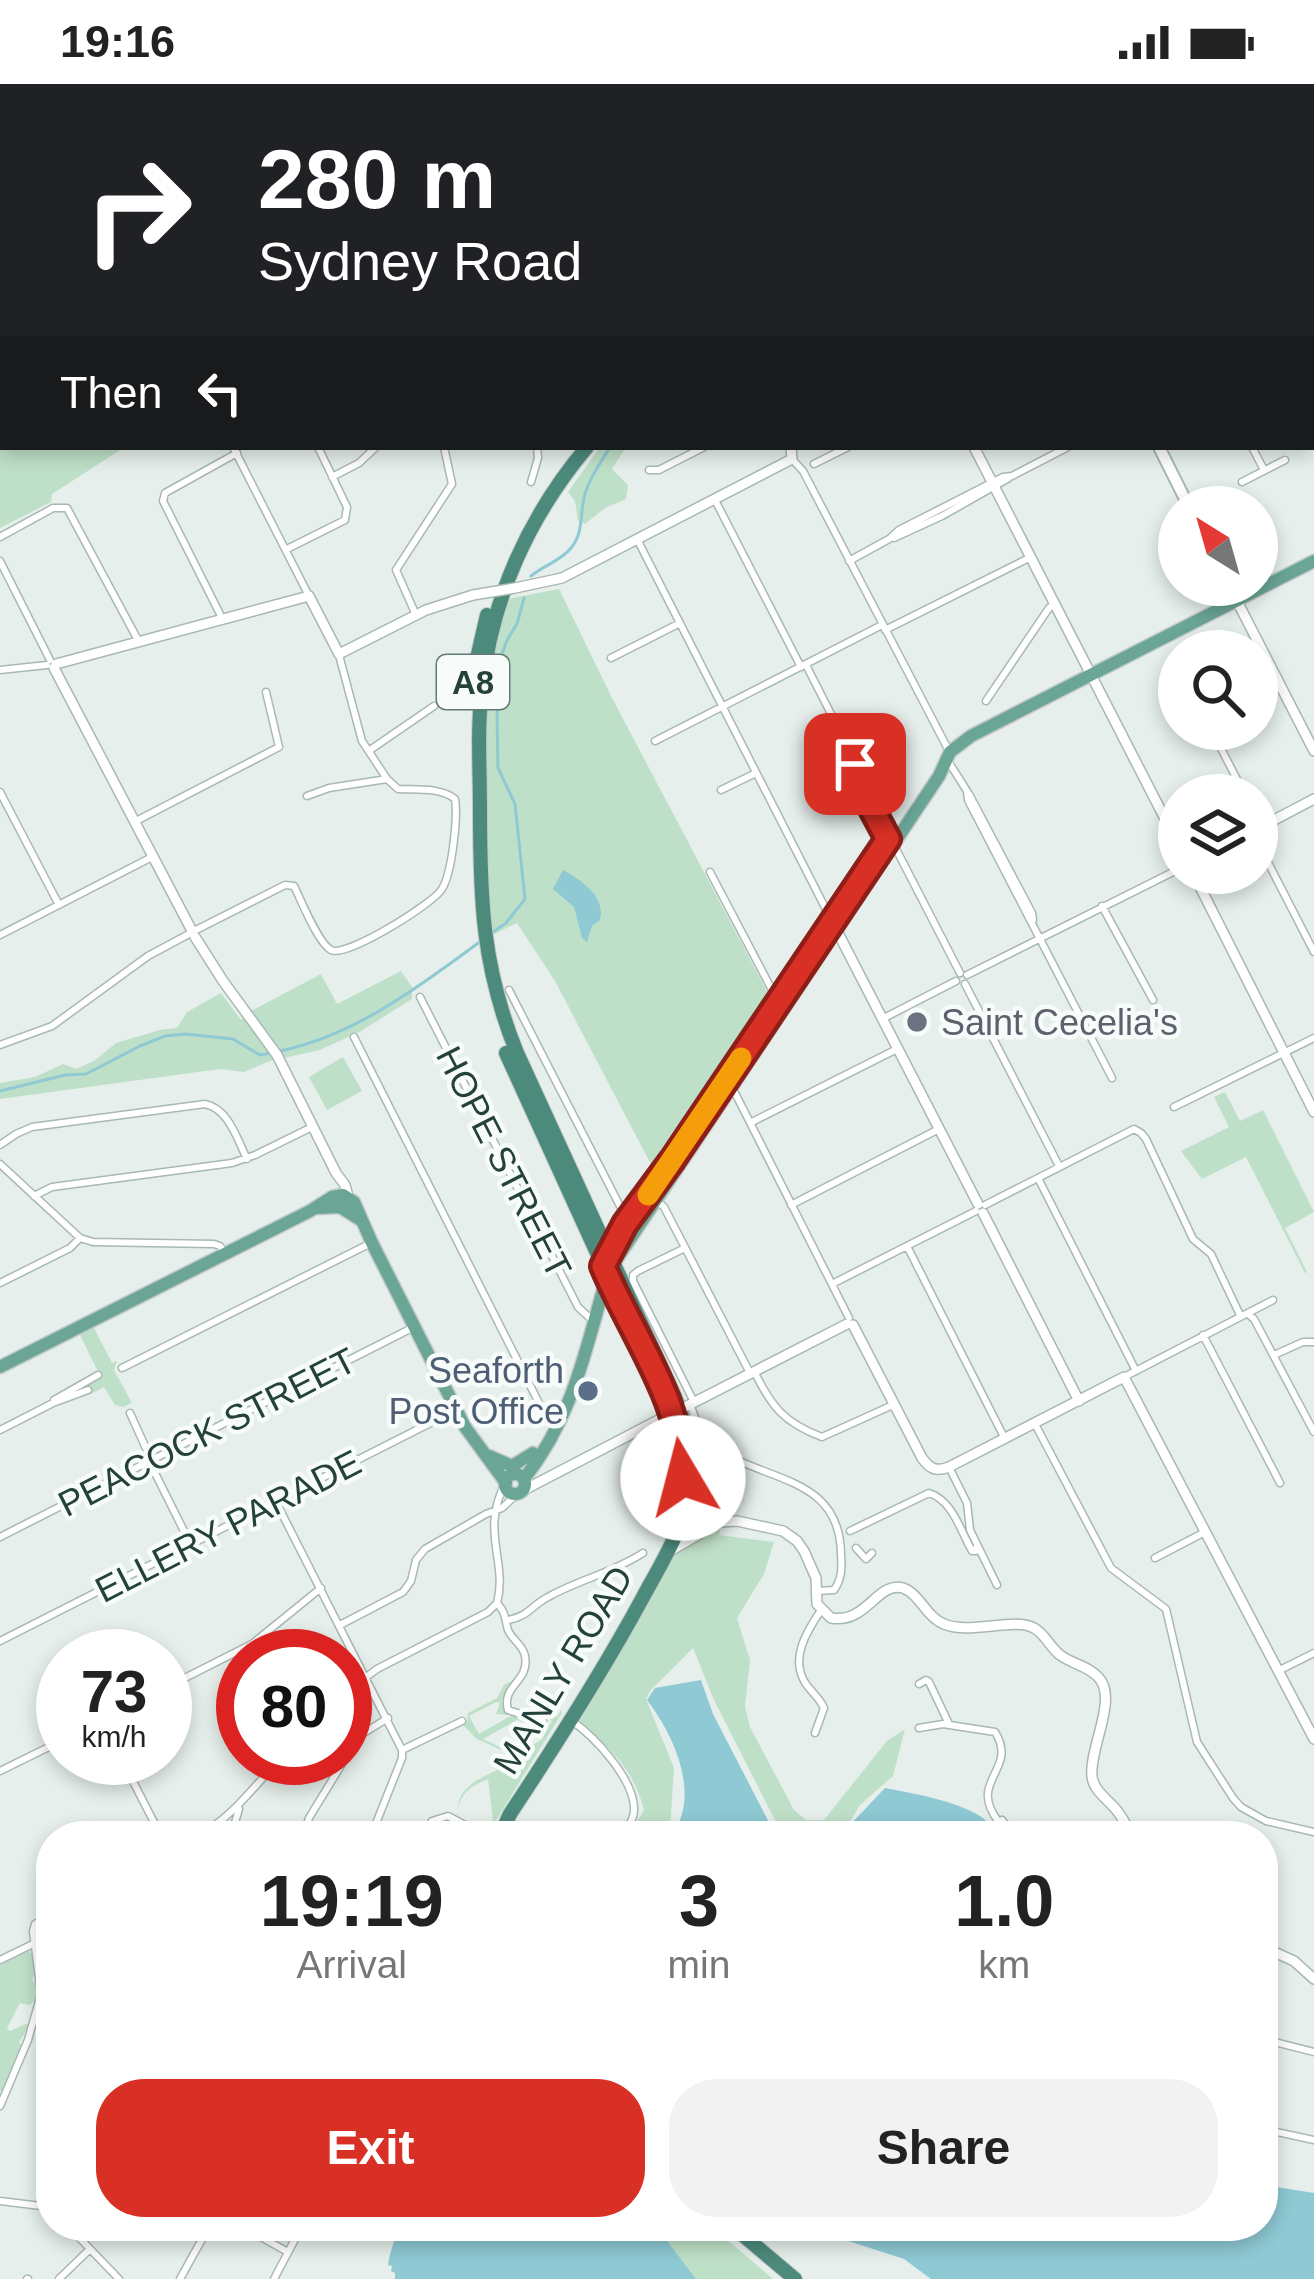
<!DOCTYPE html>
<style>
body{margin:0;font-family:Arial,sans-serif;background:#f2f2f2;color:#222;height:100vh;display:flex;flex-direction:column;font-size:45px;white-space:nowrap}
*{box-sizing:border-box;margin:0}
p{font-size:39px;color:#767676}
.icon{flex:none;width:66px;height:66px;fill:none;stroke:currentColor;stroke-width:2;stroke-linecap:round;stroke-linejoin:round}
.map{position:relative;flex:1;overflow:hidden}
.sheet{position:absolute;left:36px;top:1737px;width:1242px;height:420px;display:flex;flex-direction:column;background:#fff;border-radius:48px;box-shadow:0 6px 18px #0003}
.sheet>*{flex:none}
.banner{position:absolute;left:0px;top:0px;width:1314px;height:366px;box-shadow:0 6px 18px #0003;background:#202124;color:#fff;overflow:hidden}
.needle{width:78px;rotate:323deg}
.tools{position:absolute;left:1158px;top:402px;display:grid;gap:24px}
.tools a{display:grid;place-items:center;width:120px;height:120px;border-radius:50%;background:#fff;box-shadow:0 6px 18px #0003;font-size:60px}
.speed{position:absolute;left:36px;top:1545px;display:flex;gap:24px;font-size:60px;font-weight:700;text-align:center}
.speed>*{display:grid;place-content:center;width:156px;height:156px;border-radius:50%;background:#fff;box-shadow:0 6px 18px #0003;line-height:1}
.speed small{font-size:30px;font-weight:400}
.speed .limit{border:18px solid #d22;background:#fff;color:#111}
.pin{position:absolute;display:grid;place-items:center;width:102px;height:102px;color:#fff;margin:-51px;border-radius:24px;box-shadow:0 6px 18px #0006}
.me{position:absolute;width:132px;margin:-66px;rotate:352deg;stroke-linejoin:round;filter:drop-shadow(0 0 9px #0008)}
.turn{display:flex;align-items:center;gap:42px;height:252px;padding:0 60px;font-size:54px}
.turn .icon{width:156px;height:156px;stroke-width:2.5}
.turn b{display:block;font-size:84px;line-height:102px}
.then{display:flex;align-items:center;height:114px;padding:0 60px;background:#0003;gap:24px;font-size:45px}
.eta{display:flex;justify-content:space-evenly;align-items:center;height:204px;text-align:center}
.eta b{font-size:72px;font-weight:600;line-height:84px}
.cta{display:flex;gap:24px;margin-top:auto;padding:24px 60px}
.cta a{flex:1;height:138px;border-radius:48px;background:#d93025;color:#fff;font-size:48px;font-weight:600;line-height:138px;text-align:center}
.cta a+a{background:#f2f2f2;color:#222}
.status{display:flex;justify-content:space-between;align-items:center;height:84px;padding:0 60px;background:#fff;direction:ltr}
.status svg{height:33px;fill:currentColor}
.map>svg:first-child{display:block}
.green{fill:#bfe0c8}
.water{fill:#8ec9d4}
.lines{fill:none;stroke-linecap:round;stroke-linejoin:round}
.stream{stroke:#8ec9d4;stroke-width:3}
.minor-casing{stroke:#a8b8b2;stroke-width:9}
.tertiary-casing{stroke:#a8b8b2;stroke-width:12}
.secondary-casing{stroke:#a4bbb3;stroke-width:14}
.primary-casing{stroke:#c2cac8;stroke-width:15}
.trunk-casing{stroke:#c2cac8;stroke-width:16}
.minor{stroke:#fff;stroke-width:6}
.tertiary{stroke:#fff;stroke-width:9}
.secondary{stroke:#fff;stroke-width:10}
.primary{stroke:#6aa596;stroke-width:12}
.trunk{stroke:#4c8a7c;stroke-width:14}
.tertiary-bridge-casing{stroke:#a8b8b2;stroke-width:12;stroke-linecap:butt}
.tertiary-bridge{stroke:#fff;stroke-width:9}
.route-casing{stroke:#8d1f18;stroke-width:30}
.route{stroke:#d93025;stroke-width:21}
.slow{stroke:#f59e0b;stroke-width:21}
.worship-dot{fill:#6b7280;stroke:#f7fbf9;stroke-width:4.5}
.service-dot{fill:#5c6f8a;stroke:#f7fbf9;stroke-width:4.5}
.labels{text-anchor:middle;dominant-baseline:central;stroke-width:9;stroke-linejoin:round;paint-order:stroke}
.shield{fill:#f7fbf9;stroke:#637a73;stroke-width:3}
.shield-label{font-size:33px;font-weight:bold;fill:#24423a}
.worship-label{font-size:36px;fill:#5b616d;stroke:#f7fbf9;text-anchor:start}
.street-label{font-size:36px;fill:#24423a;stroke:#f7fbf9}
.service-label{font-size:36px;fill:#4e5e75;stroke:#f7fbf9;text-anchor:end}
</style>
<div class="status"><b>19:16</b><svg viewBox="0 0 49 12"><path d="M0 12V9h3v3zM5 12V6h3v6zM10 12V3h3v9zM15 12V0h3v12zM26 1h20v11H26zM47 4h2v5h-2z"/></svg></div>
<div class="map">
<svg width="1314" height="2195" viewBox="0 0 1314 2195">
<rect width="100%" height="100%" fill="#e6efeb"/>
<path class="green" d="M0,32L3,37V363H125L52,410L51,418L0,444Z
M600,363H626L612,385L628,401L626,415L605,424L585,440L578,436L575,417L568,408Z
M559,505L611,612L771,915L656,1090L555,897L517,839L494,850L489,822L486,642L491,571L507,515Z
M401,887L412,903V915L361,947L320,966L270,977L244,988L220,985L0,1015V999L35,993L63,980L76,985L94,977L116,959L160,946L177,944L187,928L221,909L241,936L253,926L321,890L337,920Z
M343,973L362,1007L327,1026L309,993Z
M1225,1008L1240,1037L1263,1026L1314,1128L1285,1144L1307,1188L1305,1189L1246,1073L1202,1095L1181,1067L1229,1043L1214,1013Z
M94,1244L112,1279L117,1277L114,1286L132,1319L123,1323L115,1321L104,1303L91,1310L87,1303L69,1313L67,1309L100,1292L80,1251Z
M701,1406L729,1412L719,1451L774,1458L764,1490L737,1534L750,1576L745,1622L750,1643L794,1726L806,1736H824L887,1657L905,1645L893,1692L859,1722L842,1752H783L714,1616L693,1564L651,1606L646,1615L674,1684L670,1745L661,1752H628L644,1726C633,1684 611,1665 579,1638L674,1469Z
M516,1595L501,1617L509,1631L496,1630L500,1619L496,1618L469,1632L479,1650L514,1630L537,1637L540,1640L538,1643L517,1636L483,1655L508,1667C523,1663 547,1662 546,1642L552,1639L549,1631L557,1633L561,1626L562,1629L492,1743L483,1744L493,1736L488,1695C472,1702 462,1707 458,1725C458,1700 488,1691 509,1680L510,1674L506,1668L477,1655L462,1640L467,1638L468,1629L497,1614L504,1601Z
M27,1866L33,1871L34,1890L32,1896L36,1900L37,1914L30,1921L20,1919L7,1944L10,1947L26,1940L29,1941L19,1959L22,1961L7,1999L0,2008V1879Z
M656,2142H711L773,2195H696Z"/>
<path class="water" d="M563,786C581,796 606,812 600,836L592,842L587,858L582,854L574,823L553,805Z
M701,1596L713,1630L776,1752H671C702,1712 674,1651 647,1616L655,1604Z
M885,1704C912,1709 956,1717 980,1732C988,1737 993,1746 1001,1752H844L847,1744Z
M1263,2101L1314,2109V2195H931L904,2175L802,2142H1263Z
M394,2142H656L696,2195H395V2189L391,2187L392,2182L388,2181C390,2168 394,2158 397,2148L392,2147Z"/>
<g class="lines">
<path class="stream" d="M901,3L903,0
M531,492C543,482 562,476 571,464C585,448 579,425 586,407C591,391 602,377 610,363
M493,848L506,839L525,815L515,720L498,684L497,635L499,579L507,556L517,540L524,514
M280,967C356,951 420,902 481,857
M0,1007L65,991L86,990L140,962L165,952L185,950L233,955L260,971L271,969"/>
<g class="minor-casing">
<path id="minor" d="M518,0L519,3
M693,0L694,3
M839,0L841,3
M1098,0L1100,3
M1278,0L1280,3
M99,3L101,0
M663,3L668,0
M1016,3L1022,0
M1311,299L1314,305
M233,363L309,512
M1252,363L1264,386
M792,375L803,387L949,667
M814,380L848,363
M649,386H659L704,363
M332,393L359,379L376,363
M531,398L538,374L537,363
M1242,398L1285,376
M715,416L801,583
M0,453L53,424H67L139,558
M894,454L942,432L1009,394
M638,457L835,843
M287,465L345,436L347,423L318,363
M0,477L50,576
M849,477L889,455L899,446L1003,393L1012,392L1068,363
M416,531L396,486L452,400L444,363
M223,536L163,417L165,409L237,369
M885,546L1031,473
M611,574L680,539
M806,581L853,673L858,698L888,755
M0,586L47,581
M986,617L1049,524L1055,520
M1211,645L1245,711
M655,657L882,541
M370,666L434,622
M948,677L967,707L968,716L1112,994
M721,706L756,689
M0,708L59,821
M969,710L1032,829L1033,836
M307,712L329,704L387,695
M136,737L279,663L266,608
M1257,757L1314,868
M895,763L960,889
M710,788L781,923
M1102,822L1153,916
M196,846L285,801L294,802C301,816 318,859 331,866C346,874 433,820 442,805C452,789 458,733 455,715C440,703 416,706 398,705L387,695L362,657L339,571
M0,851L152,773
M967,891L1179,785
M965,900L1059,1082
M509,906L623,1128L631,1136
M420,913L578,1223L593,1237
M884,934L956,897
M354,953L545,1331L558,1340
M0,961L52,942L148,872L189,850
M732,1003L849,1234
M1174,1023L1314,954
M752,1038L899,964
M0,1061L16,1050L32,1043L205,1020C229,1025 237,1055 247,1075
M0,1080L80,1154L93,1158L214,1160L220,1162L225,1169
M1038,1094L1136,1287
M34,1112L52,1103L232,1079L255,1071L312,1043
M658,1118L664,1123L750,1289
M791,1121L939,1045
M985,1121L1134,1045L1141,1049L1146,1055L1193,1155L1211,1170L1240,1231
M907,1162L1005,1355
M685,1164L638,1187L633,1191V1197L694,1318
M0,1199L70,1164L80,1154
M832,1200L976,1127
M1248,1230L1254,1235L1314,1348
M1203,1251L1280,1399
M1274,1271L1303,1258H1314
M122,1284L371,1159
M754,1287C771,1322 784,1339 822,1353L895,1320
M1124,1293L1273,1216
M54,1316L98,1291
M690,1320C696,1336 700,1350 713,1361C760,1399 840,1389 841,1470C842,1484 842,1495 834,1506L817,1507
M130,1329L149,1371L152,1383L191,1461
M1035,1340L1111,1484L1166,1525L1197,1658L1233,1714L1241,1723L1266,1737L1314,1748
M0,1346L53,1319L88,1306
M949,1383L967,1419L970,1446L997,1501
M276,1418L402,1666
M850,1447L929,1409C953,1417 960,1446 972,1467H976L977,1461
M0,1453L414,1243
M856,1464L866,1475L872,1469
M1155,1474L1205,1448
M497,1519C507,1531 504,1533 508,1546C512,1556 523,1561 525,1572C530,1598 501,1601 508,1626L543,1637
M497,1519C508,1478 480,1447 505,1400
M508,1536C529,1532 531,1522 548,1513C580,1495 610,1490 643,1469
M340,1541L403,1508L411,1497L416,1476L425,1465L486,1430L502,1424L517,1410
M0,1557L456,1326
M1278,1587L1314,1569
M919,1600L926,1596L929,1598L949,1640
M165,1604L252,1560L321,1504
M345,1609L377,1585L488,1528L497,1519
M572,1637C595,1653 635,1696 634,1726C634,1737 626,1745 619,1752
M919,1644L943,1640L995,1648C1019,1686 967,1696 998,1737
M815,1649L824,1624C819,1613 812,1609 806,1600C789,1575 807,1547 821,1526
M402,1666L462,1637
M121,1674L161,1752
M0,1687L63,1656
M1002,1736L1006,1741L1001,1745L997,1739Z
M198,1752C234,1732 253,1703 281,1674
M231,1752L239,1725
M303,1752L309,1734L359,1652L388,1634
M371,1752L402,1674V1666
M423,1752L432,1737L448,1732L478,1748L481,1752
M0,1876L33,1860
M1263,1881L1274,1868
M1263,1955L1314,1968
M0,2022L28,1956L41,1910L33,1847L35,1840L51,1830
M1263,2045L1314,2056
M0,2117L41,2122L51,2127
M68,2142L119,2195
M241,2142L288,2168
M27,2195H28
M59,2195L90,2165
M180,2195L201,2157L213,2142
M274,2195L302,2142"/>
</g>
<g class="tertiary-casing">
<path id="tertiary" d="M1311,50L1314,48
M1311,238L1314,236
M974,363L1179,762
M515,504L562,494L792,375L791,363
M1237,517L1314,667
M56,580L309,512L339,570L426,526L473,511
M54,584L191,845
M1257,745L1314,715
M1193,789L1314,1028
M836,845L978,1120
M195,853L223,897L277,971L336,1089L345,1101L348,1112
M983,1129L1079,1317
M853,1241L922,1374C930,1385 936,1388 949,1383L1124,1293L1314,1655
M685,1323L847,1240
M522,1407L668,1331
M670,1467L720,1438L737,1437L783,1447L797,1457L804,1467L816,1494L817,1520L831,1534C867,1540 877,1497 903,1504C920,1510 926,1533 944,1540C970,1551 1014,1533 1034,1544C1045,1550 1050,1563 1060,1571C1072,1580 1089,1582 1099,1594C1118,1615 1089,1665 1092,1692C1093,1707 1110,1717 1118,1728C1124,1736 1128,1744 1132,1752
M1263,1863L1294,1877L1314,1895"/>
</g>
<g class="secondary-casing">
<path id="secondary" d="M1159,363L1189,423"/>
</g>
<g class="primary-casing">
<path id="primary" d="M318,1124L340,1123L359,1135
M607,1174L625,1140L673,1075L773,927
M0,1283L310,1127L332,1113L343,1111L354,1118L372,1159L465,1343L506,1399
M489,1372L512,1382L533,1369
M505 1400a10 10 0 1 1 20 0a10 10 0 1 1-20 0Z
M524,1395C572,1334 584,1272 605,1199L614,1179L939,692L950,668L971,652L1314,477"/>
</g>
<g class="trunk-casing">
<path id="trunk" d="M960,0V3
M972,0L973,3
M476,579L487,531
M506,969L613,1204L648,1275
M500,1752L510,1730C557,1659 602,1589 642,1515C663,1476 687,1440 691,1395C693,1367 685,1339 675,1313L517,969C482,883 480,815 480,725C480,685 477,645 482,605C491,515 529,432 587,363
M732,2142L795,2195"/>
</g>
<use href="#minor" class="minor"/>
<use href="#tertiary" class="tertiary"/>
<use href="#secondary" class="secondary"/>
<use href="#primary" class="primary"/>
<use href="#trunk" class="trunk"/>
<g class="tertiary-bridge-casing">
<path id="tertiary-bridge" d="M473,511L515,504
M668,1331L685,1323"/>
</g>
<use href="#tertiary-bridge" class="tertiary-bridge"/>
</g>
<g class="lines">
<g class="route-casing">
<path id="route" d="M683,1394C683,1317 632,1252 603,1182L625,1140L673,1075L888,755L859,701L855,680"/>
</g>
<use href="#route" class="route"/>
<path class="slow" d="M648,1111L741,974"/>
</g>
<circle class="worship-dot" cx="917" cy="938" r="12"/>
<circle class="service-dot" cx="588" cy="1307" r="12"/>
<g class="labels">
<rect class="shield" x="437" y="571" width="72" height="54" rx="9"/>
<g class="shield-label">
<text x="473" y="598">A8</text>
</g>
<g class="worship-label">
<text x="941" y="938">Saint Cecelia's</text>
</g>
<g class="street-label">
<text transform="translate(504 1078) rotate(63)">HOPE STREET</text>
<text transform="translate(207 1348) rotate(-27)">PEACOCK STREET</text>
<text transform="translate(228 1442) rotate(-27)">ELLERY PARADE</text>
<text transform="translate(563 1586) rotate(-59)">MANLY ROAD</text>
</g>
<g class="service-label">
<text x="564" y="1286">Seaforth<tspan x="564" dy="41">Post Office</tspan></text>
</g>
</g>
</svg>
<div class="tools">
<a><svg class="needle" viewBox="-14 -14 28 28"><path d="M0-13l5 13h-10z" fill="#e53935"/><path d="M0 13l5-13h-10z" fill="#767676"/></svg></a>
<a><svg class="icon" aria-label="search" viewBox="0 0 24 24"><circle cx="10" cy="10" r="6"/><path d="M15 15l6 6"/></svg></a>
<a><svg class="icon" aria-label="layers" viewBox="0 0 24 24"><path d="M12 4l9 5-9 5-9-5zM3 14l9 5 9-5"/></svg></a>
</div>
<div class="speed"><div>73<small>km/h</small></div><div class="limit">80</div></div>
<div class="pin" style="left:855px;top:680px;background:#d93025"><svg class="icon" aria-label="arrive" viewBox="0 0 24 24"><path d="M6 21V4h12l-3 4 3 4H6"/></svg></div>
<svg class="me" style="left:683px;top:1394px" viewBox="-20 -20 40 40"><circle r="19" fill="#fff"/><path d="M0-13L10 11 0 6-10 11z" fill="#d93025"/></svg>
<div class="banner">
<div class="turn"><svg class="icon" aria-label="right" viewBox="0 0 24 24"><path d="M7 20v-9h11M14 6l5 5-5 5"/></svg><div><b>280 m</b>Sydney Road</div></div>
<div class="then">Then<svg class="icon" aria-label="left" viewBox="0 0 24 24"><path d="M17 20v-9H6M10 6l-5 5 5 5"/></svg></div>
</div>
<section class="sheet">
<div class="eta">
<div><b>19:19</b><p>Arrival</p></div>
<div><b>3</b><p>min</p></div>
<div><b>1.0</b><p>km</p></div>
</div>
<div class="cta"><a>Exit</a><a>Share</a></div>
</section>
</div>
